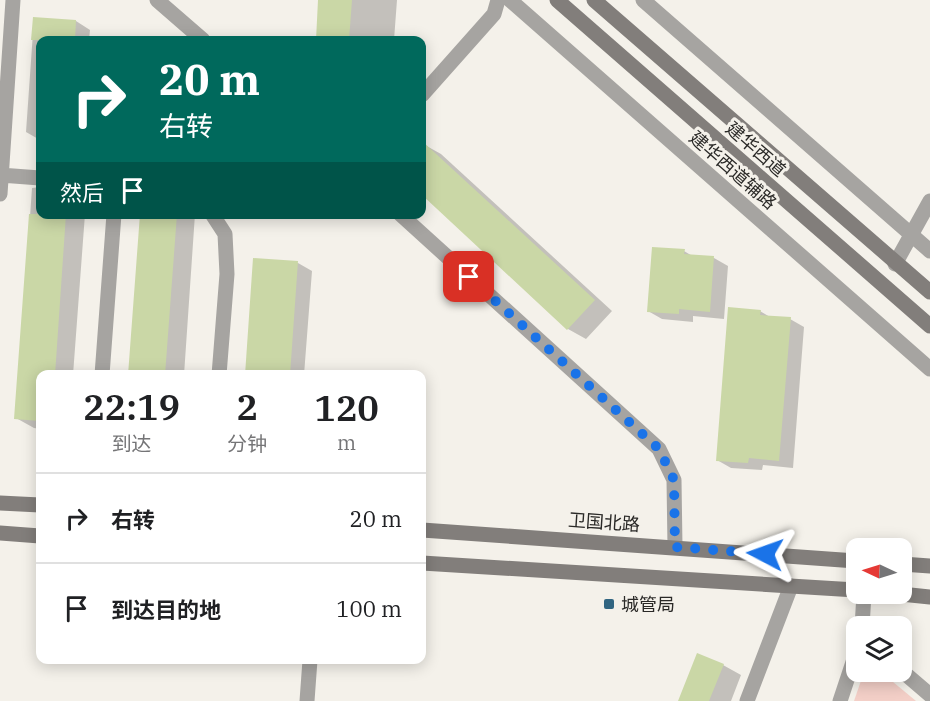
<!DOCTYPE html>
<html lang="zh">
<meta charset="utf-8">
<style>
body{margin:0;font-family:"IBM Plex Serif","Noto Sans SC",serif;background:#f2f2f2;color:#202124;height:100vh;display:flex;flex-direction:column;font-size:22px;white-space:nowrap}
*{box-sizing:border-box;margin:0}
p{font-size:20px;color:#757577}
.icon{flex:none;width:33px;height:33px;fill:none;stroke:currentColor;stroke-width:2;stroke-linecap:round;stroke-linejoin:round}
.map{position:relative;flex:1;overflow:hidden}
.drawer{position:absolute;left:36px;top:370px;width:390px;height:294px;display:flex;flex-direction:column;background:#fff;border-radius:12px;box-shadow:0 3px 15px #0003}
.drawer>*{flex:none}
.hud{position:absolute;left:36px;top:36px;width:390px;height:183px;border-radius:12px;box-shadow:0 3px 15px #0003;background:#00695c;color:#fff;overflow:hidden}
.needle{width:39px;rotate:274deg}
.buttons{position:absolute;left:846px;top:538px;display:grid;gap:12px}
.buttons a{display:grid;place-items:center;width:66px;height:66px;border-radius:12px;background:#fff;box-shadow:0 3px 15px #0003;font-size:30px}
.pin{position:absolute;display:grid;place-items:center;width:51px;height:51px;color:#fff;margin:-26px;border-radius:12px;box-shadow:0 3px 9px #0006}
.me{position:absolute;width:66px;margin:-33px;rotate:274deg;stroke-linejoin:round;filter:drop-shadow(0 0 4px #0008)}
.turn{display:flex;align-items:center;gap:21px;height:126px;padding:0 24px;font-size:27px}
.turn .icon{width:78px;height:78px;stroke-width:2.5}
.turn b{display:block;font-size:42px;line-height:51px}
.then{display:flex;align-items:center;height:57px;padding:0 24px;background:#0003;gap:12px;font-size:22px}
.eta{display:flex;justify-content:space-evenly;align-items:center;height:102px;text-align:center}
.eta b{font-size:36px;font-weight:600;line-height:42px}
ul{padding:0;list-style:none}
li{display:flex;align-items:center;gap:18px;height:90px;padding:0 24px;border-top:2px solid #e0e0e0}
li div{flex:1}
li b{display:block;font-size:22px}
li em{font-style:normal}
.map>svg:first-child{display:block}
.green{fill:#f3cfc7}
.shadow{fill:#0003}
.building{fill:#cad7a6}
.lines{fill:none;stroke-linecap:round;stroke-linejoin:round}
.service{stroke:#a6a4a1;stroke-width:15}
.minor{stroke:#a6a4a1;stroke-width:15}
.secondary{stroke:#827e7b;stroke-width:15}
.route{stroke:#1a73e8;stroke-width:10;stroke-dasharray:0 18}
.poi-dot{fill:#316581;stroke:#f4f1ea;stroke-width:2}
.labels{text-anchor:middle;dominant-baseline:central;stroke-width:6;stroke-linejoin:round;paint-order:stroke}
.street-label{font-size:18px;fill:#2a2927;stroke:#f4f1ea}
.poi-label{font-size:18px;fill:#2a2927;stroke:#f4f1ea;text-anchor:start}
</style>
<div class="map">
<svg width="930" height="701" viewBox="0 0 930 701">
<rect width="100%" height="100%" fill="#f4f1ea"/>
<path class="green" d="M864,672H881L916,701H854Z"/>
<path class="shadow" d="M320,0H397L394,40H317Z
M34,18L76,21L90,30L89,40H40V140L26,132Z
M423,144L441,154L612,311L586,339L568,329L422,193Z
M40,187V214H85L73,375H40V429L34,428L16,418L32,188Z
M141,214H195L184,375H130Z
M684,251L694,257L714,258L728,266L724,319L693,316V322L662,319L648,311Z
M254,260L298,263L312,271L304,375H246Z
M760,311L770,317L790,319L804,327L793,468L763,465L762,470L731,468L717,460Z
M723,665L741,675L731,701H680Z"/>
<path class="building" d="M318,0H352L349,40H316Z
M33,17L76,20L75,40H31Z
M422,141L595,300L567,330L422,195Z
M29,214H66L55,375H40V421L14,419Z
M140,214H177L165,375H128Z
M652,247L685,249L684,254L714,256L710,312L679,309V314L647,312Z
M253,258L298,261L290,375H245Z
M728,307L761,310L760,315L791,317L779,461L749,458L748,463L716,461Z
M697,653L724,664L709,701H678Z"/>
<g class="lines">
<path class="service" d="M0,175L40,178
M0,194L13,0
M212,214L225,234L227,274L219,375
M102,375L114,214
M747,701L791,586
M840,701L856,653"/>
<path class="minor" d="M157,0L203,40
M510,0L930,369
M643,0L930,251
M422,95L494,14L498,0
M400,214L659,449L674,480L675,547
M895,264L930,201
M862,627L864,594
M902,671L930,695
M307,701L310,660"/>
<path class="secondary" d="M557,0L930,326
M594,0L930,292
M0,503L40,505
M422,530L856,561
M0,533L40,536
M422,563L856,590
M902,564L930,566
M901,594L930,597"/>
</g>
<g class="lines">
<path class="route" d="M469,277L659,449L674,480L675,547L765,554"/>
</g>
<rect class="poi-dot" x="603" y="598" width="12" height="12" rx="3"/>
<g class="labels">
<g class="street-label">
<text transform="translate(756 149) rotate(41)">建华西道</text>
<text transform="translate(733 170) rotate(41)">建华西道辅路</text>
<text transform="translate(604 522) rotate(4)">卫国北路</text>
</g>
<g class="poi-label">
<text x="621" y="604">城管局</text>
</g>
</g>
</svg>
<div class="buttons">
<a><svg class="needle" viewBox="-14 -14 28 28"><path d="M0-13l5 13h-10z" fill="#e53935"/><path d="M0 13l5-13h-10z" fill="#757577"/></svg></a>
<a><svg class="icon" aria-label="layers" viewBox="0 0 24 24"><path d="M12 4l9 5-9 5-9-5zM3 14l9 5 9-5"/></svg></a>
</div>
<div class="pin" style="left:469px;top:277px;background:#d93025"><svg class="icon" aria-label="arrive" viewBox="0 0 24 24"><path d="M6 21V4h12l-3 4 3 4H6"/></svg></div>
<svg class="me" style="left:765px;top:554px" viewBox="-20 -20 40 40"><path d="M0-17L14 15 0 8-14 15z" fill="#1a73e8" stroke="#fff" stroke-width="4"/></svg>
<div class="hud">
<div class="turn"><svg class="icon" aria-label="right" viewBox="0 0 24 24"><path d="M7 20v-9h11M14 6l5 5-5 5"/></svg><div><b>20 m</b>右转</div></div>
<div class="then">然后<svg class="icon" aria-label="arrive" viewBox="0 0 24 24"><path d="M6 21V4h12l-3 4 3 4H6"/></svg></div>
</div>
<section class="drawer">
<div class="eta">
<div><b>22:19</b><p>到达</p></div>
<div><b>2</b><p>分钟</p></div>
<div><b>120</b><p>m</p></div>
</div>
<ul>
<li><svg class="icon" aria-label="right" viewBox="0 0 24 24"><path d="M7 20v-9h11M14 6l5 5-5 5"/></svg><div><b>右转</b></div><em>20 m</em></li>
<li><svg class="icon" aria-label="arrive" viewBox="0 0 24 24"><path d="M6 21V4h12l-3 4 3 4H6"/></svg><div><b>到达目的地</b></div><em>100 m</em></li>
</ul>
</section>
</div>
